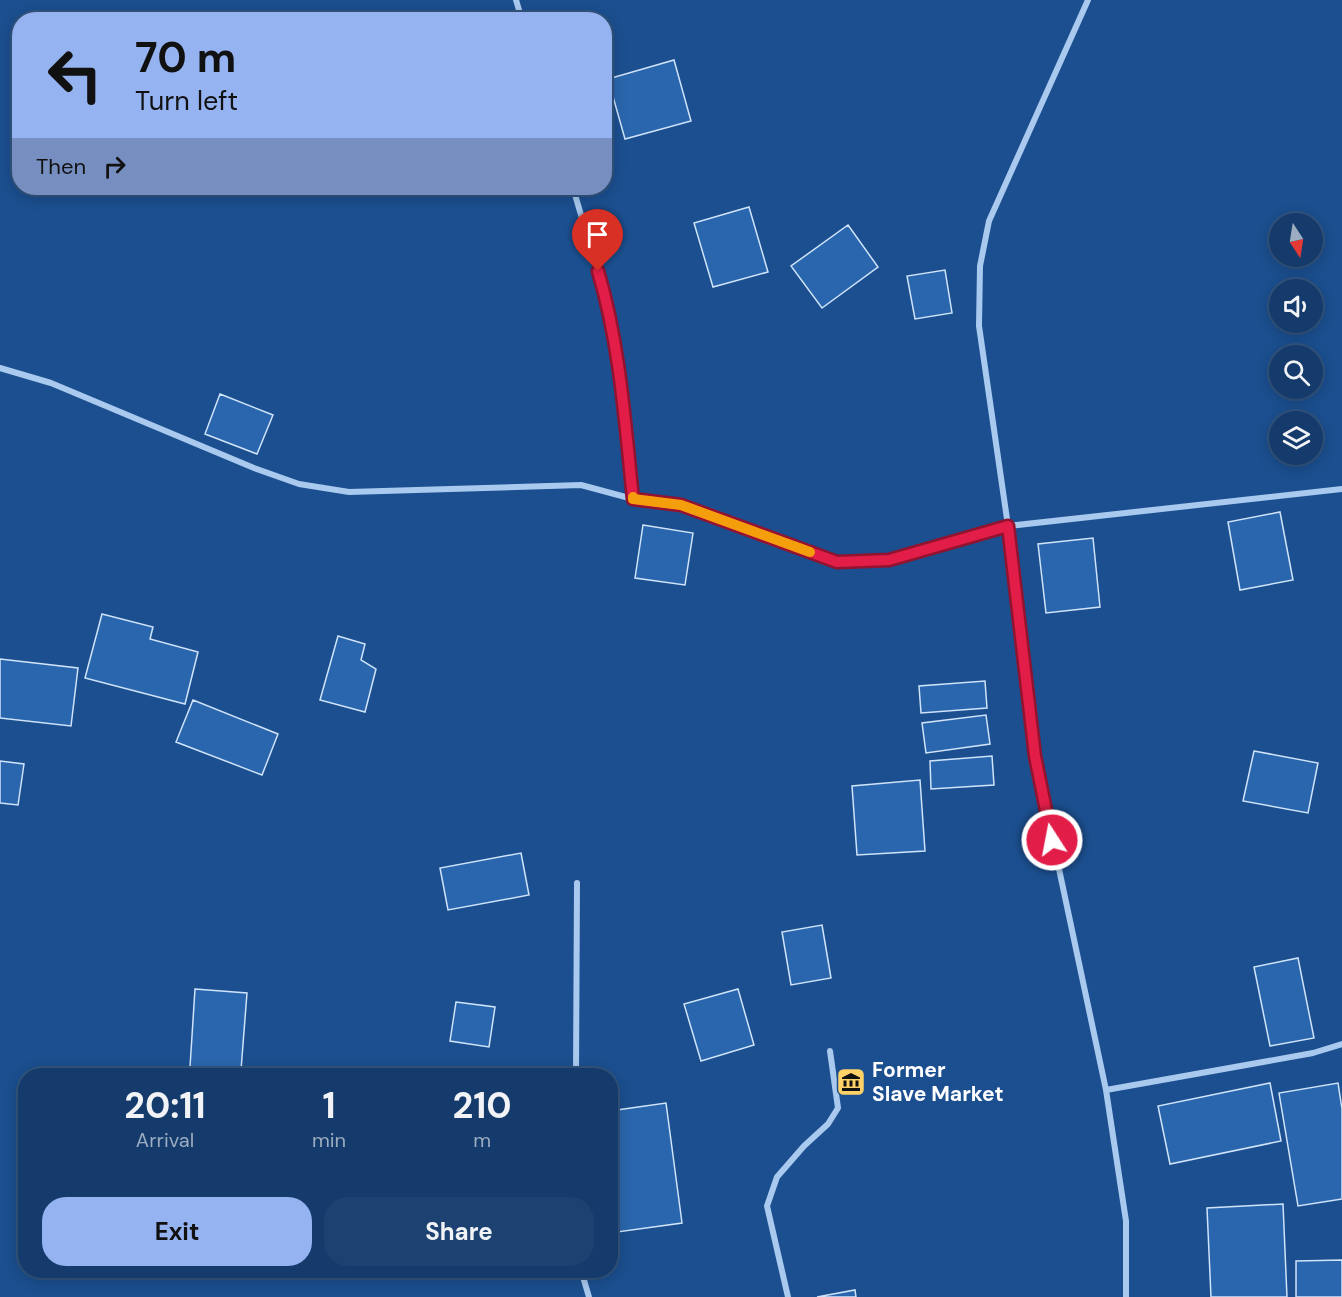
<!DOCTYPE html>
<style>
body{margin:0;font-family:"DM Sans",sans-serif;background:#1d4271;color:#f1f3f6;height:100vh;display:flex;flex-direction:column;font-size:22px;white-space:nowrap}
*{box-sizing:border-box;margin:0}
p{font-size:20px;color:#9dadc1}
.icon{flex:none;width:33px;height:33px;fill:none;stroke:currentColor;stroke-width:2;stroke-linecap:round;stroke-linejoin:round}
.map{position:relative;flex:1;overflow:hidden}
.panel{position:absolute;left:18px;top:1068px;width:600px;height:210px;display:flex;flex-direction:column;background:#143b6b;border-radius:24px;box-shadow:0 3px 15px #0003,0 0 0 2px #33557e}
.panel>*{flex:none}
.banner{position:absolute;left:12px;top:12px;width:600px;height:183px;border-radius:24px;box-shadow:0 3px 15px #0003,0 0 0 2px #33557e;background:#95b2f1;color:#111;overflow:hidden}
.needle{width:39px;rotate:168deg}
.controls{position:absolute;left:1269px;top:213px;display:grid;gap:12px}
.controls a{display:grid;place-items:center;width:54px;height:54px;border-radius:50%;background:#143b6b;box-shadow:0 3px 15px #0003,0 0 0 2px #33557e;font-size:30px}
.pin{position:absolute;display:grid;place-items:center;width:51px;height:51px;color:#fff;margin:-62px -26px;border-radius:50% 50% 50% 0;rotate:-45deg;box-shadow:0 0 6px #0007}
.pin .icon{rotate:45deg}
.me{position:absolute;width:66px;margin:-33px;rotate:349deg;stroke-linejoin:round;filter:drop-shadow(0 0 4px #0008)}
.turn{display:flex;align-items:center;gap:21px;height:126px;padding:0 24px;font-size:27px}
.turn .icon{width:78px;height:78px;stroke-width:2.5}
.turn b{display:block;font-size:42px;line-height:51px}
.then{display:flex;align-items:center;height:57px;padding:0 24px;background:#0003;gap:12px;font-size:22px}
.eta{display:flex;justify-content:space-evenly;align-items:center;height:102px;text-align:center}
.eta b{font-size:36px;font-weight:700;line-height:42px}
.action{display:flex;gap:12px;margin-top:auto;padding:12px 24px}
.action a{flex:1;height:69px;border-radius:24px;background:#95b2f1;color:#111;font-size:24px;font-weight:700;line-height:69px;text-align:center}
.action a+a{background:#1d4271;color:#f1f3f6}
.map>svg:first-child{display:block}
.building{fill:#2a66ad;stroke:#cfe3fa;stroke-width:1.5}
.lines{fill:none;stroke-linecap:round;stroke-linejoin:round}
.street{stroke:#a9c9ee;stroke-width:6}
.route-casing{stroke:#92132f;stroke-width:15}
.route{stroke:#e11d48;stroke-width:10}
.slow{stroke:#f59e0b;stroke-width:10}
.labels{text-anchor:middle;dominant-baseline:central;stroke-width:6;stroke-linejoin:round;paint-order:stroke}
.poi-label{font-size:21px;font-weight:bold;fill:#fff;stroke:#1b4f8f;text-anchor:start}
</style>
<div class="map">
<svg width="1342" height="1297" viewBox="0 0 1342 1297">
<rect width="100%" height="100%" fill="#1b4f8f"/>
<path class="building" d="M674,60L691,121L625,139L608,79Z
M749,207L768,272L713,287L694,223Z
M848,225L878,267L822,308L791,266Z
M945,270L952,313L915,319L907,276Z
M220,394L273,415L257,454L205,434Z
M1280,512L1293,580L1240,590L1228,522Z
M643,525L693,533L685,585L635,578Z
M1093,538L1100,607L1046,613L1038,544Z
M102,614L153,627L150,639L198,652L185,704L85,678Z
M338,636L365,644L361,660L376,669L365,712L320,700Z
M0,659L78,668L71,726L0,718Z
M985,681L987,708L921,713L919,686Z
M193,700L278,734L262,775L176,742Z
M986,715L990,744L926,753L922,723Z
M1254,751L1318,763L1308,813L1243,801Z
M992,756L994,785L931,789L930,761Z
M0,761L24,764L18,805L0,803Z
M920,780L925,851L857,855L852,786Z
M521,853L529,895L448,910L440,868Z
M822,925L831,978L791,985L782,932Z
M1298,958L1314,1038L1270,1046L1254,967Z
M195,989L247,993L241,1070L190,1067Z
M738,989L754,1045L701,1061L684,1004Z
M456,1002L495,1007L489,1047L450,1041Z
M1270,1083L1281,1141L1170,1164L1158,1106Z
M1338,1083L1342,1109V1199L1298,1206L1279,1093Z
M666,1103L682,1223L610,1233V1111Z
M1283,1204L1287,1297H1211L1207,1208Z
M1342,1260V1297H1296V1261Z
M855,1290L856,1297H817Z"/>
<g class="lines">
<path class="street" d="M516,0L522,20
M1088,0L989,221L980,266L979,326L1008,526L1035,756L1106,1090L1126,1221V1297
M573,188L604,292L616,348L633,499
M0,368L51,383L254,468L299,484L349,492L581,485L633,499L681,505L836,562L889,560L1008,526L1342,489
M576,1076L577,883
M1106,1090L1313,1053L1342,1044
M581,1270L589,1297
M788,1297L767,1206L777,1177L804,1146L828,1124L838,1108L830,1051"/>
</g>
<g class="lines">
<g class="route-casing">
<path id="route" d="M598,271C620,345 625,423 633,499L681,505L837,562L889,560L1008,526L1035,756L1052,840"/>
</g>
<use href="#route" class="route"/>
<path class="slow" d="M633,497V499L681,505L810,552"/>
</g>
<defs>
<g id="museum-square" transform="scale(1.5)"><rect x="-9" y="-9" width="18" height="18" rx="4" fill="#ffd166" stroke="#1b4f8f"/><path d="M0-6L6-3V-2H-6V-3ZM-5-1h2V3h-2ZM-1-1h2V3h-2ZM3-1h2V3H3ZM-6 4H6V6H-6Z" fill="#111"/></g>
</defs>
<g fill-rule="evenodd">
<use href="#museum-square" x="851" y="1082"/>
</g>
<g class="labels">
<g class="poi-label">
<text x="872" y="1070">Former<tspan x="872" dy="24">Slave Market</tspan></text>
</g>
</g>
</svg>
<div class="controls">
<a><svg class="needle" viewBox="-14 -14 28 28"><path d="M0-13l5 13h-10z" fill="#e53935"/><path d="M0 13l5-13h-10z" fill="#9dadc1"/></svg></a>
<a><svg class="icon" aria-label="sound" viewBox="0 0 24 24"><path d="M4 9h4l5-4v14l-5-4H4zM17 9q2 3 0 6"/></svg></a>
<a><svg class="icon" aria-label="search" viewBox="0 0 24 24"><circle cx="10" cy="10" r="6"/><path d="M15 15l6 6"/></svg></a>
<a><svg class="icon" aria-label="layers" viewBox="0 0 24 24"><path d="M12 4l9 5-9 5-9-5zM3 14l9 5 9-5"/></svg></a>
</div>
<div class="pin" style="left:598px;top:271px;background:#d93025"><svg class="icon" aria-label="arrive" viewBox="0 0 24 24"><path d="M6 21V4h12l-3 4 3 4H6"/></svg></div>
<svg class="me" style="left:1052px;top:840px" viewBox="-20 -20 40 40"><circle r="17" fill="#e11d48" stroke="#fff" stroke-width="3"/><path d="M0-11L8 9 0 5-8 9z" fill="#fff"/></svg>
<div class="banner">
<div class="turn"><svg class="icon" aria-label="left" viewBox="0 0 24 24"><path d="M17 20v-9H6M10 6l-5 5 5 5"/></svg><div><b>70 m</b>Turn left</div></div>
<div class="then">Then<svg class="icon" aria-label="right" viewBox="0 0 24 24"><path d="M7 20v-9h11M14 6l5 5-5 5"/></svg></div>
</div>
<section class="panel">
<div class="eta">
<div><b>20:11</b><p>Arrival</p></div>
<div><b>1</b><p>min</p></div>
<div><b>210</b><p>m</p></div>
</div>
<div class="action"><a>Exit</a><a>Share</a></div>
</section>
</div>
